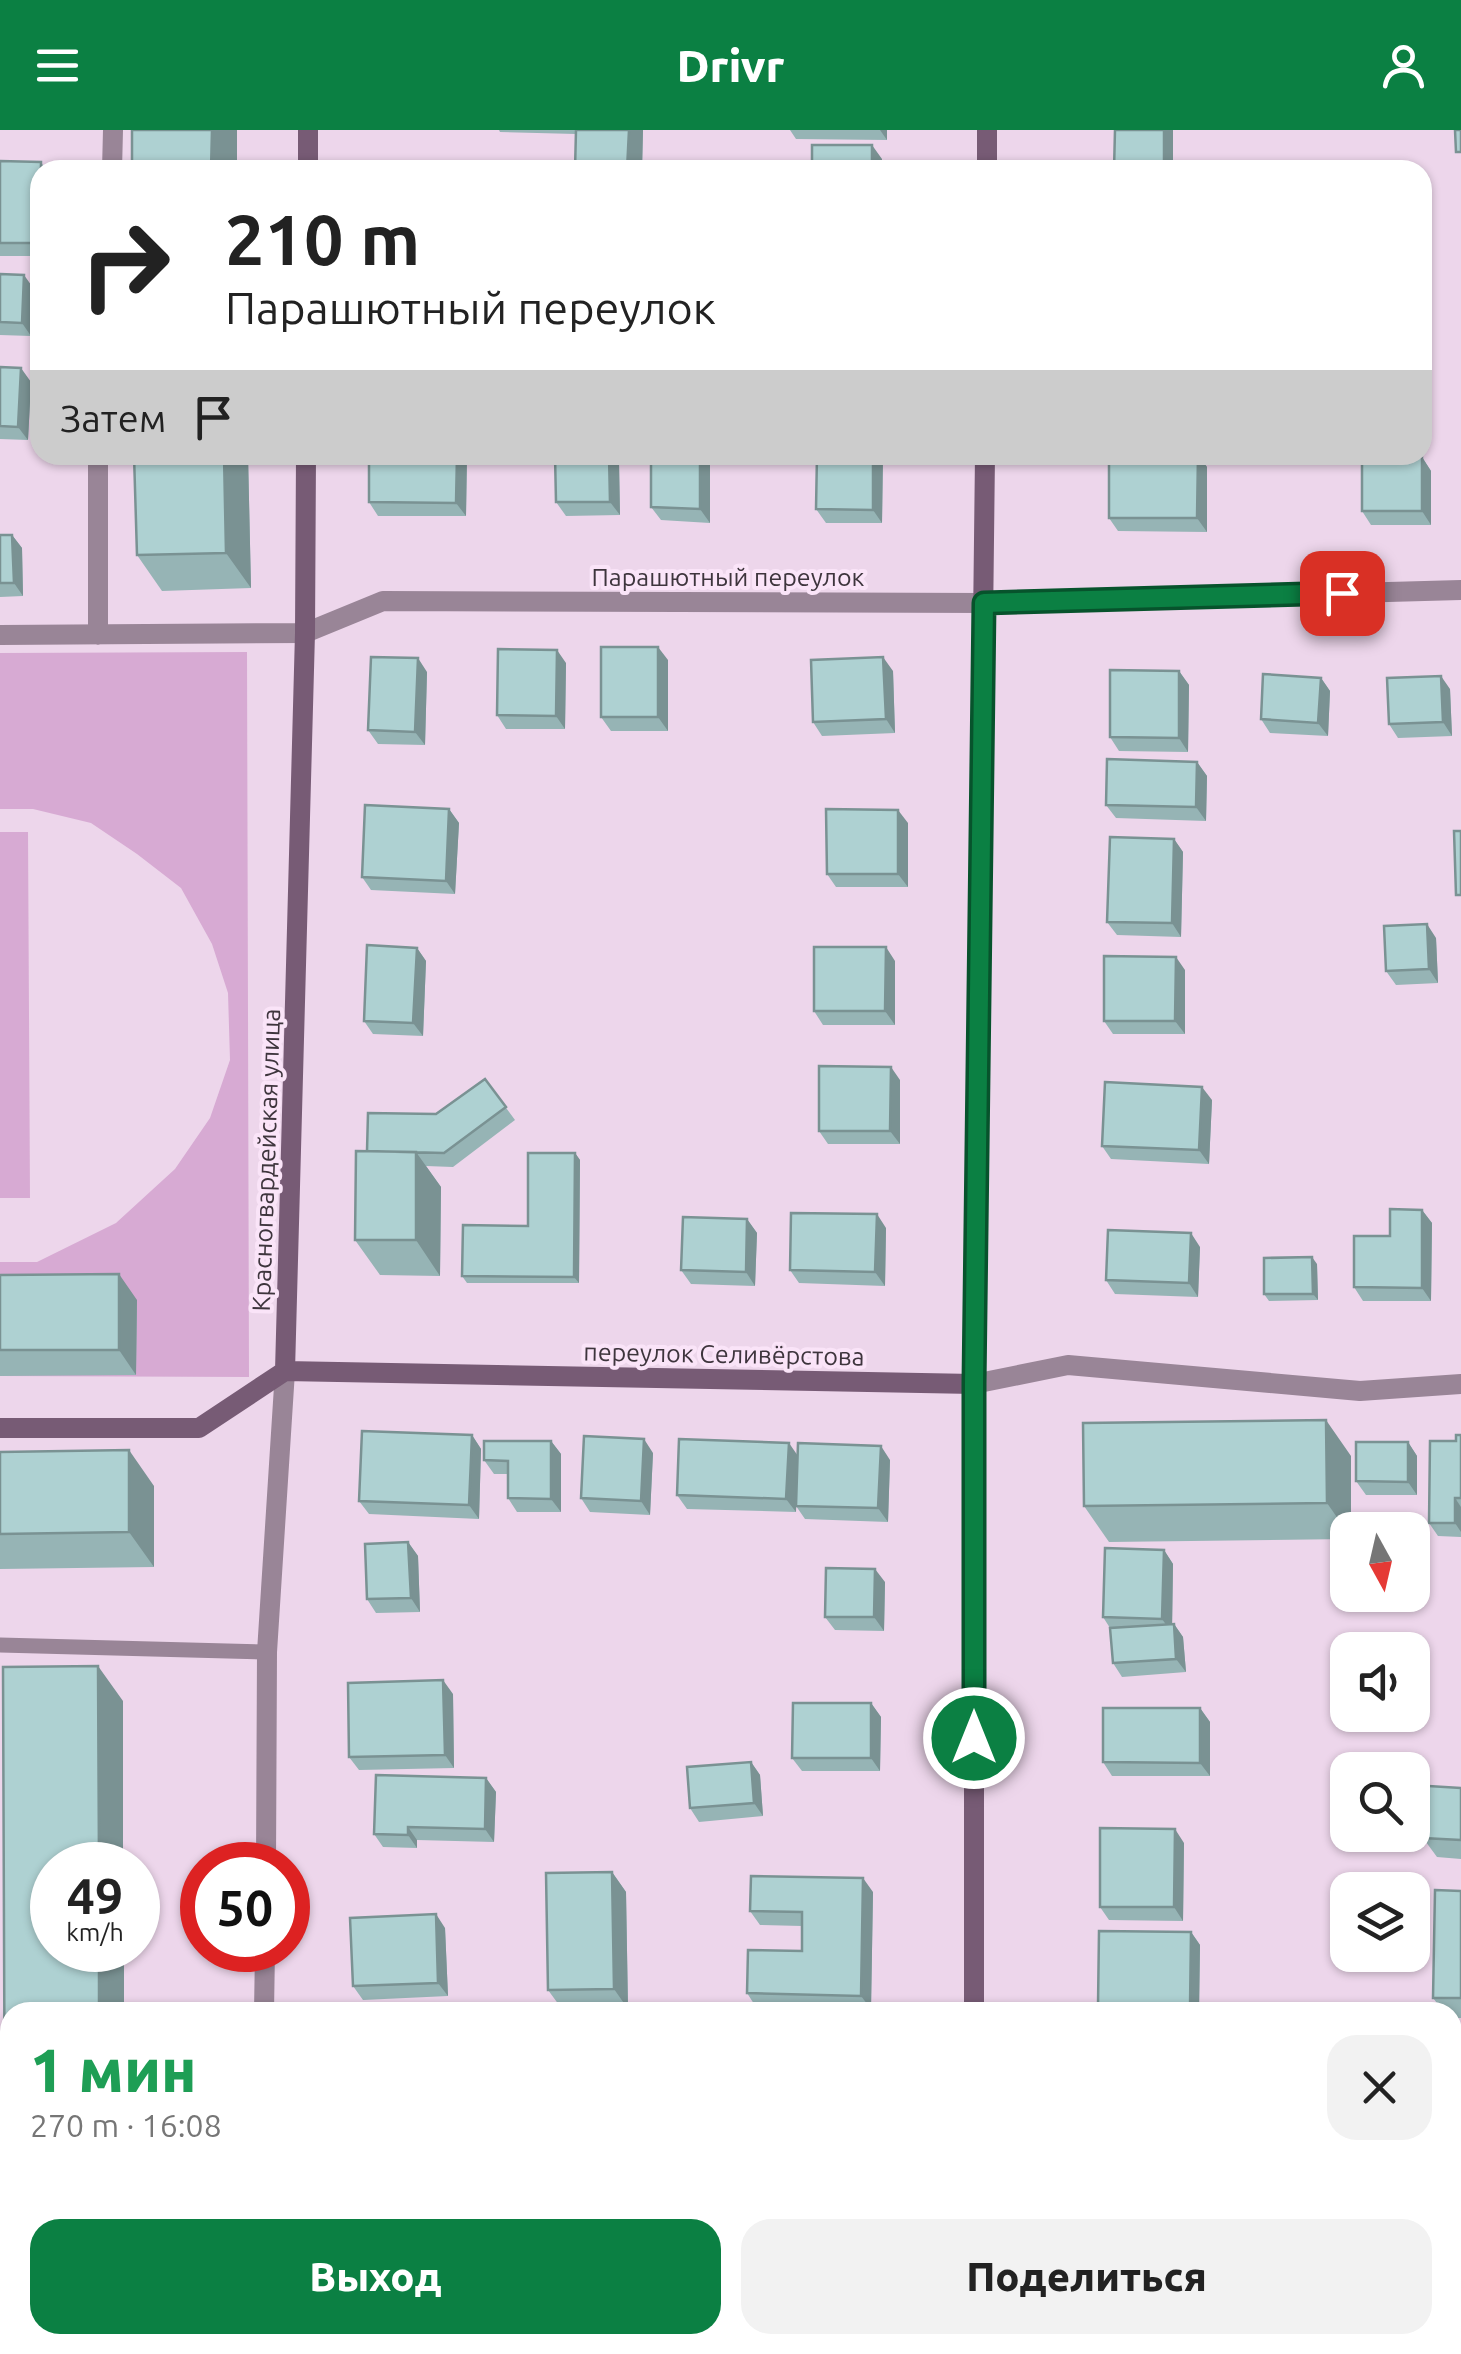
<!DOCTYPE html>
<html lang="ru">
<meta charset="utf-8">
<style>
body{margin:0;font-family:Ubuntu,sans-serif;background:#f2f2f2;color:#222;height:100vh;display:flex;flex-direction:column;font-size:38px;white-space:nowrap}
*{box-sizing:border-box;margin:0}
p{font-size:32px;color:#767676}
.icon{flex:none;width:55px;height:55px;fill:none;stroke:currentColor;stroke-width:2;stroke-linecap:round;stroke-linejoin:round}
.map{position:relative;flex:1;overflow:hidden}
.details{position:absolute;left:0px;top:1872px;width:1462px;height:352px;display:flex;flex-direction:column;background:#fff;border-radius:30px 30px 0 0;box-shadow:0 2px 8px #0004}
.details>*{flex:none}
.hud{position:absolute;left:30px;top:30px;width:1402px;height:305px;border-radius:30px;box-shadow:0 2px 8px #0004;background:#fff;color:#222;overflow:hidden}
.needle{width:65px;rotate:172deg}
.controls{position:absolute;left:1330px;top:1382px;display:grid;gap:20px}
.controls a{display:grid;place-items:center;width:100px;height:100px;border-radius:20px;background:#fff;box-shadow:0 2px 8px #0004;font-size:50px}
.speed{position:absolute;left:30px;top:1712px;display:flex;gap:20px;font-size:50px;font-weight:700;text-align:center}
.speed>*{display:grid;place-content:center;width:130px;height:130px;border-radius:50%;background:#fff;box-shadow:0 2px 8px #0004;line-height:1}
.speed small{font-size:25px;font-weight:400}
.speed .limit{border:15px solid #d22;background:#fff;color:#111}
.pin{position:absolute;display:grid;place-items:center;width:85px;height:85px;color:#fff;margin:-42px;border-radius:20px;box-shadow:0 5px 15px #0006}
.me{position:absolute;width:110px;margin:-55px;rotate:0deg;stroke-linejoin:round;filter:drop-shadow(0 0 8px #0008)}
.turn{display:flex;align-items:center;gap:35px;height:210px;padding:0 30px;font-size:45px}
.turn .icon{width:130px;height:130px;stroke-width:2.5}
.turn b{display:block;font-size:70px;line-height:85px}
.then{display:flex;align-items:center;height:95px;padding:0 30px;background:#0003;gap:20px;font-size:38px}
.round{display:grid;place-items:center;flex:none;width:105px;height:105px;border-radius:30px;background:#f2f2f2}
.summary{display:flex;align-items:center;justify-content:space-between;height:170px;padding:0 30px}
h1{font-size:60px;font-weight:800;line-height:75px;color:#1e9e55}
.button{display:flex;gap:20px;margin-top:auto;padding:20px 30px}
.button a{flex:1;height:115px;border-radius:30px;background:#0b8043;color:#fff;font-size:40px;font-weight:800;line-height:115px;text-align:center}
.button a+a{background:#f2f2f2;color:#222}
header{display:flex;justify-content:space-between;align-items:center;height:130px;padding:0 30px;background:#0b8043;color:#fff;font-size:45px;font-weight:800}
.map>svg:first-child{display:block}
.green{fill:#d7aad3}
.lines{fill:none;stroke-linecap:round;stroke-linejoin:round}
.lane{stroke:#998597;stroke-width:15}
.street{stroke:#998597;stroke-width:20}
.secondary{stroke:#775b75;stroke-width:20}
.wall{fill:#96b4b5}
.shaded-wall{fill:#7a9293}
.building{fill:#aed1d2;stroke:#7a9293;stroke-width:2.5}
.route-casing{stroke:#07532c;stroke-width:25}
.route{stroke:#0b8043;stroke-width:18}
.labels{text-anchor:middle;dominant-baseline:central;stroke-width:8;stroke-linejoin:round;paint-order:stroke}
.street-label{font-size:25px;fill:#3e353d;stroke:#fae4f8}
</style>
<header><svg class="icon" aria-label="menu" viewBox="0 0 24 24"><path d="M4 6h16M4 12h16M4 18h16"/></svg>Drivr<svg class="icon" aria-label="person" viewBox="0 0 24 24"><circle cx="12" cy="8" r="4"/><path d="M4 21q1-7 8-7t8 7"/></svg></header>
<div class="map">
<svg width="1461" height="2224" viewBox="0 0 1461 2224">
<rect width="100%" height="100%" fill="#edd6eb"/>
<path class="green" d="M247,522L249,1247L0,1246V1132H37L116,1093L175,1039L210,988L230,930L228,863L212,814L181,758L137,724L91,693L33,679H0V523Z
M0,702H28L30,1068H0Z"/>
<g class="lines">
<path class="lane" d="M0,1515L267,1522
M0,2124H10"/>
<path class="street" d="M112,40L113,0
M0,505L305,503L383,471L985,473L1461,460
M98,505V325
M974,1254L1068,1235L1360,1261L1461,1254
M266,1735L267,1522L285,1241
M264,1882L265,1820
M1452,1988H1461
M261,2215V2224"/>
<path class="secondary" d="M308,40V0
M987,40V0
M285,1241L305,503L306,325
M0,1298H199L285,1241L974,1254
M974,1882V1254L985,325
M970,2224V2215"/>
</g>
<path class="wall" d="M499,0H643L642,40L576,4L500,2Z
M790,0H887V10L796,9Z
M0,31L41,32L46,40H40V126H0Z
M0,144L34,159L31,206L0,205Z
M0,237L31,252L28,310L0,309Z
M134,325H248L251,458L162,461L137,425Z
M369,325H467L466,386H378L369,372Z
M555,325H614L619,332L620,385L566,386L556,372Z
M651,325H710V393L661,390L651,377Z
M883,325L882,393H826L816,379Z
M1109,325H1199L1207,337V402L1118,401L1109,388Z
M1422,327L1431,341V395H1371L1362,381Z
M0,405H12L22,418L23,466L0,467Z
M668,530V601H611L601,587Z
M566,533L565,599H506L497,585Z
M893,541L895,603L822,606L813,592Z
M1179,541L1189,555L1188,622L1119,621L1110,607Z
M427,542L425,615L378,614L368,600Z
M1321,548L1330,561L1328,606L1270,603L1261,589Z
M1450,559L1452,606L1398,608L1389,594Z
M1197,632L1207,646L1206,691L1116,688L1106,675Z
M449,679L459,693L455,764L371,760L362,747Z
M908,693V757H836L827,744Z
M1174,709L1183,722L1181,807L1117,805L1107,792Z
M1436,808L1438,853L1396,855L1386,841Z
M417,818L426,831L423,906L373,904L364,891Z
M895,831V895H823L814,881Z
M1185,840V904H1113L1104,891Z
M485,949L515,990L453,1037L426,1036L441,1057L440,1146L380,1145L355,1110L367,1021L436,984Z
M900,950V1014H828L819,1001Z
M1212,970L1209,1034L1111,1029L1102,1016Z
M575,1023L580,1030L579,1153H467L462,1146L528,1096Z
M1422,1080L1432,1093L1431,1171H1363L1354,1157L1390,1106Z
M747,1089L757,1103L755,1156L691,1154L681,1140Z
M886,1098L885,1156L799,1153L790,1140Z
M1200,1117L1198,1167L1115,1164L1106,1150Z
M1317,1134L1318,1170L1269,1171L1264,1164Z
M0,1145L137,1170L136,1245L0,1246Z
M472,1305L481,1319L479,1389L369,1384L359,1371Z
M1461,1305V1407L1438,1406L1429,1393L1456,1311Z
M551,1311L561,1324V1382H517L508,1368V1344H494L484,1330Z
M1408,1312L1417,1326V1365H1366L1356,1351Z
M0,1322L154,1356V1437L0,1439Z
M653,1323L650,1385L590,1382L581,1368Z
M797,1325L890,1330L888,1392L805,1389L796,1376V1382L687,1379L677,1365Z
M1351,1326L1348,1409L1109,1412L1084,1376Z
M408,1412L418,1426L420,1482L376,1483L367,1469Z
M1164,1420L1173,1434L1172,1494H1174L1183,1507L1186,1542L1122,1547L1113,1533L1110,1498L1103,1487Z
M885,1452L884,1501L835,1500L825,1487Z
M453,1564L454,1638L359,1640L349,1627Z
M871,1573L881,1587L880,1641H802L792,1628Z
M1200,1578L1210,1592V1646H1112L1103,1632Z
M751,1632L760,1645L763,1686L699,1692L690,1678Z
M486,1648L496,1662L494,1712L417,1710V1718L383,1717L374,1704Z
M1412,1655L1461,1658V1729L1437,1727L1423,1708V1704L1412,1703Z
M1354,1705H1384V1711L1357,1710Z
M1184,1713L1183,1791L1109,1790L1100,1777Z
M612,1742L626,1762L628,1879H562L548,1860Z
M1461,1761V1888H1452V1882H1444L1433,1868Z
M873,1762L871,1879L756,1877L747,1863L802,1821V1796L760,1795L750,1781Z
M445,1798L448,1866L363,1870L353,1856Z
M1191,1802L1200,1815L1199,1882H1103L1098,1876Z
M785,2215H876V2224H791Z"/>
<path class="shaded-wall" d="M212,0H237V40H211Z
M629,0H643L642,40H627Z
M880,0H887V10Z
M1164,0H1173V40H1164Z
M872,15L882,29V40H872Z
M24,145L34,159L31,206L22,193Z
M21,238L31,252L28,310L18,297Z
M224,325H248L251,458L226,423Z
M457,325H467L466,386L456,373Z
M609,325H614L619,332L620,385L610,372Z
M700,325H710V393L700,379Z
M873,325H883L882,393L873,380Z
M1198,325L1207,337V402L1197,388Z
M1422,327L1431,341V395L1422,381Z
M12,405L22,418L23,466L14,453Z
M658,517L668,530V601L658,587Z
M557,520L566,533L565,599L556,586Z
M883,527L893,541L895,603L886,589Z
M418,528L427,542L425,615L415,602Z
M1179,541L1189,555L1188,622L1179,608Z
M1441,546L1450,559L1452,606L1443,592Z
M1321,548L1330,561L1328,606L1318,593Z
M1197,632L1207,646L1206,691L1196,677Z
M449,679L459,693L455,764L446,751Z
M898,680L908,693V757L898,744Z
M1174,709L1183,722L1181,807L1172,793Z
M1427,794L1436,808L1438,853L1429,839Z
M886,817L895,831V895L885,881Z
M417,818L426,831L423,906L413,893Z
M1176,827L1185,840V904L1175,891Z
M891,937L900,950V1014L890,1001Z
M1202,957L1212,970L1209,1034L1199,1020Z
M416,1022L441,1057L440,1146L416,1110Z
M575,1023L580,1030L579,1153L574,1147Z
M1422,1080L1432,1093L1431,1171L1422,1158Z
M877,1084L886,1098L885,1156L875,1142Z
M747,1089L757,1103L755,1156L746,1142Z
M1191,1103L1200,1117L1198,1167L1189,1153Z
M1312,1127L1317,1134L1318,1170L1313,1164Z
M119,1144L137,1170L136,1245L119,1220Z
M1326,1290L1351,1326V1400H1348V1403L1327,1373Z
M472,1305L481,1319L479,1389L469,1375Z
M644,1309L653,1323L650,1385L641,1371Z
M551,1311L561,1324V1382L551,1369Z
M1408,1312L1417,1326V1365L1408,1352Z
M789,1313L798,1326L796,1382L786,1369Z
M881,1316L890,1330L888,1392L878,1378Z
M129,1320L154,1356V1437L129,1402Z
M1455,1368L1461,1377V1402L1455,1393Z
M408,1412L418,1426L420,1482L411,1468Z
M1164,1420L1173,1434L1172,1503L1162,1489Z
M875,1439L885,1452L884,1501L874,1487Z
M1174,1494L1183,1507L1186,1542L1176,1529Z
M98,1536L123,1571V1735H99Z
M443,1550L453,1564L454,1638L445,1625Z
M871,1573L881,1587L880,1641L871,1628Z
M1200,1578L1210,1592V1646L1200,1633Z
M751,1632L760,1645L763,1686L754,1673Z
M486,1648L496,1662L494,1712L485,1699Z
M408,1697L417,1710V1718L408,1705Z
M1175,1699L1184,1713L1183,1791L1174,1777Z
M612,1742L626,1762L628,1879L614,1859Z
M863,1748L873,1762L871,1879L861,1866Z
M436,1784L445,1798L448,1866L438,1853Z
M1191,1802L1200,1815L1199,1882H1194L1190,1877Z
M99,1820H124V1882H99Z
M858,2215H876V2224H864Z
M1178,2215H1200L1203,2219V2224H1178Z"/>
<path class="building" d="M132,0H212L211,40H132Z
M576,0H629L627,40H575Z
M1115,0H1164V40H1114Z
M1455,0H1461V22H1456Z
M812,15H872V40H812Z
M0,31L41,32L40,113H0Z
M0,144L24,145L22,193L0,192Z
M0,237L21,238L18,297L0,296Z
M134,325H224L226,423L137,425Z
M369,325H457L456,373L369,372Z
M555,325H609L610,372H556Z
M651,325H700V379L651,377Z
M817,325H873V380L816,379Z
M1109,325H1198L1197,388H1109Z
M1362,327H1422V381H1362Z
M0,405H12L14,453H0Z
M601,517H658V587H601Z
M498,519L557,520L556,586L497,585Z
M371,527L418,528L415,602L368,600Z
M883,527L886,589L813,592L811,530Z
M1110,540L1179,541V608L1110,607Z
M1263,544L1321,548L1318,593L1261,589Z
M1441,546L1443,592L1389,594L1387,548Z
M1107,629L1197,632L1196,677L1106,675Z
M365,675L449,679L446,751L362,747Z
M826,679L898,680V744H827Z
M1454,701H1461V765H1456Z
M1110,707L1174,709L1172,793L1107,792Z
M1427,794L1429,839L1386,841L1384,796Z
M367,815L417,818L413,893L364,891Z
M814,817H886L885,881H814Z
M1104,826L1176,827L1175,891H1104Z
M819,936L891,937L890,1001H819Z
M485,949L506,977L444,1023L367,1021L368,983L436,984Z
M1105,952L1202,957L1199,1020L1102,1016Z
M356,1021L416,1022V1110H355Z
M528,1023H575L574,1147L462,1146L463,1095L528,1096Z
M1390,1079L1422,1080V1158L1354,1157V1106H1390Z
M791,1083L877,1084L875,1142L790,1140Z
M683,1087L747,1089L746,1142L681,1140Z
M1108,1100L1191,1103L1189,1153L1106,1150Z
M1312,1127L1313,1164H1264V1128Z
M119,1144V1220H0V1145Z
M1326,1290L1327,1373L1084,1376L1083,1293Z
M362,1301L472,1305L469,1375L359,1371Z
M1456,1305H1461V1368H1455V1393H1429L1430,1311H1456Z
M584,1306L644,1309L641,1371L581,1368Z
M679,1309L789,1313L786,1369L677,1365Z
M484,1311H551V1369L508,1368V1331L484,1330Z
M1356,1312H1408V1352L1356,1351Z
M798,1313L881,1316L878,1378L796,1376Z
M129,1320V1402L0,1404V1322Z
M408,1412L411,1468L367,1469L365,1414Z
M1105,1418L1164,1420L1162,1489L1103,1487Z
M826,1438L875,1439L874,1487H825Z
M1174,1494L1176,1529L1113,1533L1110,1498Z
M98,1536L99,1735H52V1820H99V1882H10V2066H5L3,1537Z
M443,1550L445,1625L349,1627L348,1553Z
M793,1573H871V1628H792Z
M1103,1578H1200V1633L1103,1632Z
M751,1632L754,1673L690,1678L687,1637Z
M376,1645L486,1648L485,1699L408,1697V1705L374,1704Z
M1346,1651H1348V1690H1343Z
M1412,1655L1461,1658V1710L1423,1708L1425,1685L1412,1684Z
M1100,1698L1175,1699L1174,1777H1100Z
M612,1742L614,1859L548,1860L546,1743Z
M751,1746L863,1748L861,1866L747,1863L748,1820L802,1821V1782L750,1781Z
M1435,1760L1461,1761V1868H1433Z
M436,1784L438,1853L353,1856L350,1788Z
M1099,1801L1191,1802L1190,1877L1098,1876Z
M1100,2215H1178V2224H1100Z
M0,2222H194V2224H0Z"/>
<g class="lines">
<g class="route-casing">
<path id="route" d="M974,1608V1254L984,473L1342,463"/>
</g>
<use href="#route" class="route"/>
</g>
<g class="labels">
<g class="street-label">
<text x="728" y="447">Парашютный переулок</text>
<text transform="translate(266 1030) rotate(-88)">Красногвардейская улица</text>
<text transform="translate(724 1224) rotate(1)">переулок Селивёрстова</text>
</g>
</g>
</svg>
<div class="controls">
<a><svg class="needle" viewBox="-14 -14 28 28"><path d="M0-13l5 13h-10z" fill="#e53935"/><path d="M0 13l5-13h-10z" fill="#767676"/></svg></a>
<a><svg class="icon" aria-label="sound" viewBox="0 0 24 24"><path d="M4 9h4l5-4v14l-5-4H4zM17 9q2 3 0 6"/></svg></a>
<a><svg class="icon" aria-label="search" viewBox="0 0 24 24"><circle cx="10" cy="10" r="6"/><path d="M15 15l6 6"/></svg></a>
<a><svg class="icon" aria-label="layers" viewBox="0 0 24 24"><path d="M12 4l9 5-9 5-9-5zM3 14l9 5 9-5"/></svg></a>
</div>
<div class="speed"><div>49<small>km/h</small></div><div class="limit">50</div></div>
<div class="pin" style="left:1342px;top:463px;background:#d93025"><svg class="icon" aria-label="arrive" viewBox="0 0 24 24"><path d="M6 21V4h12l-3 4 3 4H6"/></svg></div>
<svg class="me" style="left:974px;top:1608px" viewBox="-20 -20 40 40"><circle r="17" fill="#0b8043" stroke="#fff" stroke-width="3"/><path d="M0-11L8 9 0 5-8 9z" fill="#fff"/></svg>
<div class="hud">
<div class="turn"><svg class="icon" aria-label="right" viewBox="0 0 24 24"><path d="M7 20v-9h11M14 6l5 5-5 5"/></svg><div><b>210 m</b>Парашютный переулок</div></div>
<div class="then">Затем<svg class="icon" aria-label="arrive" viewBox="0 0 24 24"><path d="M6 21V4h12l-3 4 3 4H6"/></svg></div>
</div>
<section class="details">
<div class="summary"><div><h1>1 мин</h1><p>270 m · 16:08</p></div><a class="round"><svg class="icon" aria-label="close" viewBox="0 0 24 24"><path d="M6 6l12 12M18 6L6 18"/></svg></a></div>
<div class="button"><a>Выход</a><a>Поделиться</a></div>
</section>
</div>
